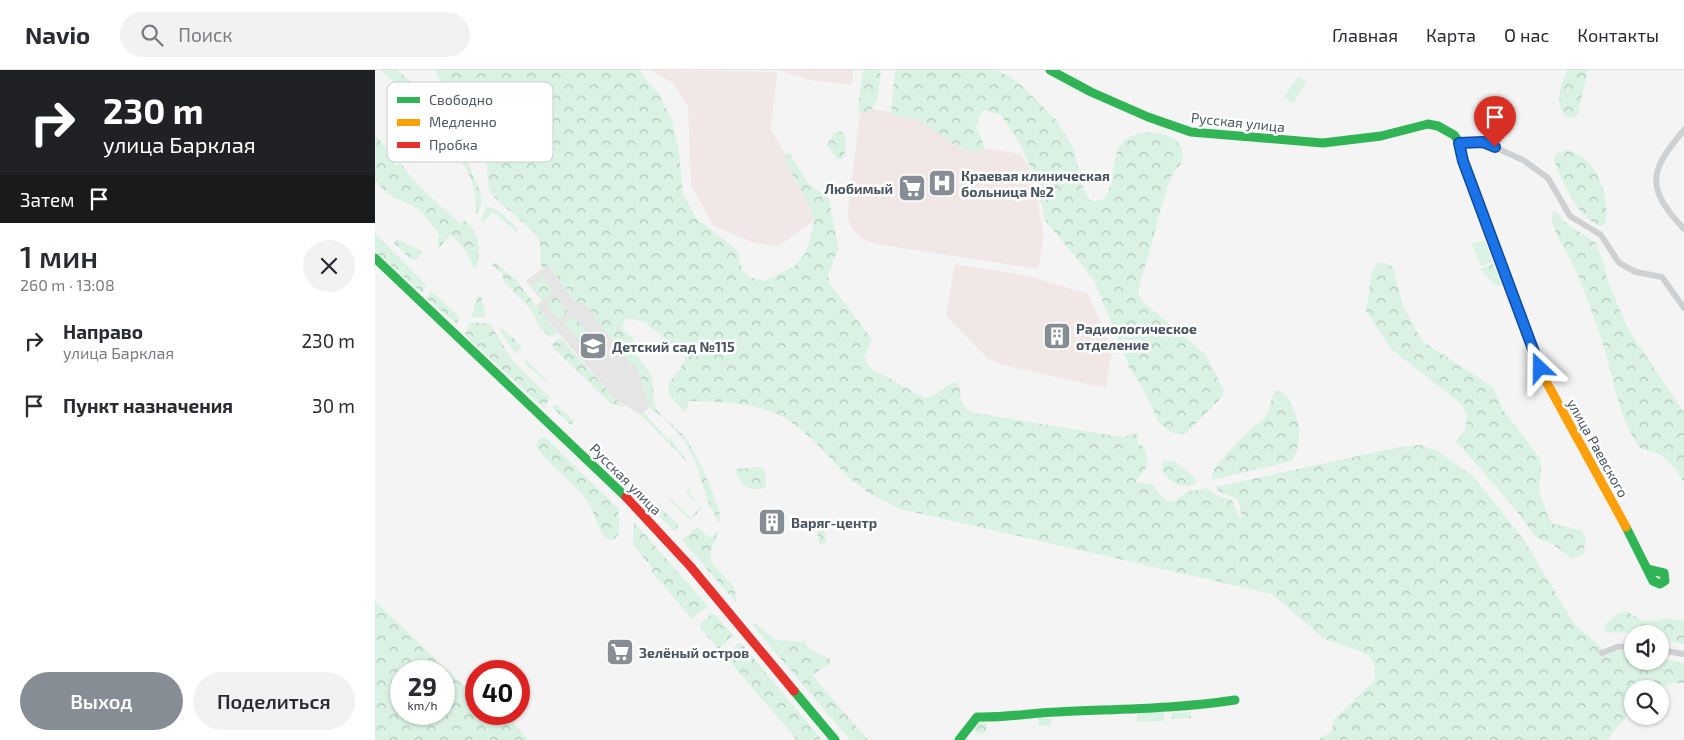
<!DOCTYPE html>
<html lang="ru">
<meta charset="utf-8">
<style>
body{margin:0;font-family:"Exo 2",sans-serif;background:#f2f2f3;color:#2b2b33;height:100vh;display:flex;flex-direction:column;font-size:19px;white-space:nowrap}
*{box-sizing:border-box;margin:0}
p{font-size:16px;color:#7c7c81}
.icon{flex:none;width:28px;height:28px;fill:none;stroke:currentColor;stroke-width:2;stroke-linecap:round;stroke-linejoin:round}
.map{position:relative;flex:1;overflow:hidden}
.panel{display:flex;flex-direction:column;background:#fff;width:375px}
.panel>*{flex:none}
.top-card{background:#202124;color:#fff;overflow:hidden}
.fabs{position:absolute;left:1249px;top:555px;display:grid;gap:10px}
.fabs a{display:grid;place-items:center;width:45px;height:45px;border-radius:50%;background:#fff;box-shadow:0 1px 4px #0004;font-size:25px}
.speed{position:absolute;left:15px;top:590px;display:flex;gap:10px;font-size:25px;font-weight:700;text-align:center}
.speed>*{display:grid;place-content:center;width:65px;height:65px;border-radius:50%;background:#fff;box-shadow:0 1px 4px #0004;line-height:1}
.speed small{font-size:12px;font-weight:400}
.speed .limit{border:8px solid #d22;background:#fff;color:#111}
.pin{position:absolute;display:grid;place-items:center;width:42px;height:42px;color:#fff;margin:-51px -21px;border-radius:50% 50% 50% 0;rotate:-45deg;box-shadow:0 0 5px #0007}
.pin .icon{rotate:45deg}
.me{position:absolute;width:55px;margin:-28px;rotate:337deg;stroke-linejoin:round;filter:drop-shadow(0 0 4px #0008)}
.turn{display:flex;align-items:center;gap:18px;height:105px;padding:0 20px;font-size:22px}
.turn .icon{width:65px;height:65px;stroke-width:2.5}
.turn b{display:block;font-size:35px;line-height:42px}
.then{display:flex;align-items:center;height:48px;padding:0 20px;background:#0003;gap:10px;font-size:19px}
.round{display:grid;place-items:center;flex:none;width:52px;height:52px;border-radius:26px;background:#f2f2f3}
.summary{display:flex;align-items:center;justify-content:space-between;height:85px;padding:0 20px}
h1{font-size:30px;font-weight:600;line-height:38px}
.cta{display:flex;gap:10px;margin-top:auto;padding:10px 20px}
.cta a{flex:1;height:58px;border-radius:30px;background:#868d94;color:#fff;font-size:20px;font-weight:600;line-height:58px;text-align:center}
.cta a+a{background:#f2f2f3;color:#2b2b33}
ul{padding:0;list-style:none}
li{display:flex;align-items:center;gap:15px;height:65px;padding:0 20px}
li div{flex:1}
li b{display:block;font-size:19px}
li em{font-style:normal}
header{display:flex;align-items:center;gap:30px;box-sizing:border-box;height:70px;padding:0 25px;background:#fff;border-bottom:1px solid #e1e1e2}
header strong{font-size:24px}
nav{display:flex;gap:28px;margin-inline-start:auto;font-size:18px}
.search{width:350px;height:45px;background:#f2f2f3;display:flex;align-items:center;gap:12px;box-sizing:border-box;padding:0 18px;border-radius:28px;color:#7c7c81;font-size:19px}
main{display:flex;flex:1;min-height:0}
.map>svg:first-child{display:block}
.education{fill:#e6e5e6}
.medical{fill:#f1e7e6}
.grass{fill:url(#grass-tufts)}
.forest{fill:url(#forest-crowns);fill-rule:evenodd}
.pitch{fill:#d9f2e3}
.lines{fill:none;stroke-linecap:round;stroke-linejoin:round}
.street{stroke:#ced0d2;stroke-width:6}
.fast{stroke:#30b455;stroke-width:9}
.slow{stroke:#ff9f0a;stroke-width:9}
.jam{stroke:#e5322d;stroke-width:9}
.route-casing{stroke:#114b97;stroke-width:12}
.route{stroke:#1a73e8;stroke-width:9}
.labels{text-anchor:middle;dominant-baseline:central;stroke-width:5;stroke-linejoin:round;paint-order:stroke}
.street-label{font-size:14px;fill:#4a5661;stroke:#fff}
.poi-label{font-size:14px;font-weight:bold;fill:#4a5661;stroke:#fff;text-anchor:start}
.key{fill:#fff;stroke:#c9ccd0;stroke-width:1}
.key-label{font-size:14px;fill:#4a5661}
</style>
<header>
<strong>Navio</strong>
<div class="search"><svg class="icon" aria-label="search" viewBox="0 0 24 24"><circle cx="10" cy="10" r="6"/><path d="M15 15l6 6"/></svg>Поиск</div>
<nav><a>Главная</a><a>Карта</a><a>О нас</a><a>Контакты</a></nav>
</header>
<main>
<section class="panel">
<div class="top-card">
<div class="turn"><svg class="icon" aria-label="right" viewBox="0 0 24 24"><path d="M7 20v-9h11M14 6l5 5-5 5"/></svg><div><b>230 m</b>улица Барклая</div></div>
<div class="then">Затем<svg class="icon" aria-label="arrive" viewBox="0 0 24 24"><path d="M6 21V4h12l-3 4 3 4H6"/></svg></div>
</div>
<div class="summary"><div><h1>1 мин</h1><p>260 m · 13:08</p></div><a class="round"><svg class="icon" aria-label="close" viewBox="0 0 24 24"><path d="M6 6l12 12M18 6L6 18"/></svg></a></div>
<ul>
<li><svg class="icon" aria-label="right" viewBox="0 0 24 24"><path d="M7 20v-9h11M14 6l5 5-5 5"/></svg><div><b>Направо</b><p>улица Барклая</p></div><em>230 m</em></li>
<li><svg class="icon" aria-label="arrive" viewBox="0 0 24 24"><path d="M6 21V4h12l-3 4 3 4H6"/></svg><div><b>Пункт назначения</b></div><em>30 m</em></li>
</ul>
<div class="cta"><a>Выход</a><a>Поделиться</a></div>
</section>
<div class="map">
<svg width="1309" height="670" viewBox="0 0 1309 670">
<defs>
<pattern id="grass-tufts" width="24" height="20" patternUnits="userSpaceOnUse" patternTransform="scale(1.25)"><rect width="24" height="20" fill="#d9f2e3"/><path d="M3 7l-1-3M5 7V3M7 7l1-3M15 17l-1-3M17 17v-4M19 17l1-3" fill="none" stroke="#b2c7bb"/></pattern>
<pattern id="forest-crowns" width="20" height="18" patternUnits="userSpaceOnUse" patternTransform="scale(1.25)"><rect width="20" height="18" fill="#d9f2e3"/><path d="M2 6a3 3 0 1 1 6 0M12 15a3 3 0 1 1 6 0" fill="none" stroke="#b2c7bb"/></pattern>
</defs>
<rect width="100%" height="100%" fill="#f4f4f4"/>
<path class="education" d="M173,195L200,232L209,233L266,307L274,337L266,345L239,328L161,236L167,231L151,211Z"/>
<path class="medical" d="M276,0L402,2L396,59L444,147L404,176L379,173L339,156L316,115L313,37L298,13Z
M404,0H478L477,15L435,10Z
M486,36L533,46L554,55L576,73L646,84L657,103L669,166L663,199L507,175L487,169L478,160L472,147Z
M580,194L653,206L713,224L737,278L731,318L628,295L612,288L571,246Z"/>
<path class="grass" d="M127,258L147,277L141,284L125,261Z
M150,289L172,311L171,312L150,294Z
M319,415L314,423L327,438L315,450L292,427L295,428L316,448L325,437L311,423Z"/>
<path class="forest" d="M5,0H22L54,27L65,42L87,79L105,121L107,131L102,144L100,142C105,112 84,84 63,65L65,62L33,31L26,35L24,33L18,11Z
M59,0H265L272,11L284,23L297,50L304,82L308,124L321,148L362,180L367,200L375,207L389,211L420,196L431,182L438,158V143L410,91L411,83H414L434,114L454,128L463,178L453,206L454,213L497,269L489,288L495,298L550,328C562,326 571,313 582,312C590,327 579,334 600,343L734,365L749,367L763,363V373L769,377C775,394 773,396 762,409V413L777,414L784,424L793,431H799L812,422L833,418L842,426L857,430L865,449L867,447L863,429L845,422L840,417L1025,377L1045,375L1061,380L1098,406L1149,470L1200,555L1228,579L1257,582L1258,591H1285V588L1309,593V613H1297L1283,619H1258L1257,641L1231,670H943L957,661L959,649L1000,610V597L994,585L948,568L897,524L525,439C509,431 493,424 479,412C453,389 428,352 394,341C367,331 342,332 314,331L311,342C274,312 304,313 311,285L269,252L250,248L247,259L259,268C254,285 272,294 277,308C280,317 276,328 281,338C287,349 300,355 308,365C323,384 341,426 346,450L344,453L334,434L319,388L309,370L294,353L274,337L266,307L209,233L200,232L174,195L168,199L166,197L165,174L162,165L120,128L114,119L112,96L103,74Z
M488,0H506L502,30L494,43L485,41L483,38Z
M520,0H622L642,11L681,50L693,68L698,77L708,118L715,130C723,132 726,132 732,125C739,110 737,88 746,74C758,56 811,58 808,88C807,96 799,99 796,107C787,132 781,158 774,184C770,197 765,210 763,224L767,231L831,285L849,321L845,329L810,364L797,363L784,353L766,315L755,299L719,210L670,150L661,110L645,74L626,45L609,40L604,46L601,57L609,75L608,81C582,85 567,62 546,52C537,47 525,48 516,44Z
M1192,0H1213L1203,44L1199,48L1189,46C1180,31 1186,15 1192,0Z
M463,61L469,62L471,72L469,87L463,90L452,75L459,63Z
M1,66L12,78L10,83L21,95L25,93L40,112L85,154L89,150C106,163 105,177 102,197L99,199L91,181L76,164L62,180L64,164L44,139L11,123L0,110Z
M1191,80C1222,86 1234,124 1231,152L1227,156C1206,154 1183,106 1179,88L1181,84Z
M112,137C123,137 135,152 143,159L142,162L118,142L108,153L106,150Z
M1178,142H1182L1188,151L1221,173L1229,194L1232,209L1253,259L1309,342V413L1302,401L1285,384L1265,378C1243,348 1240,312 1229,277C1221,252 1211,226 1201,201C1195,186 1172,157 1178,142Z
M0,163L51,215L47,223L0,181Z
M22,169L47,181V183L41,190L36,189L19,173Z
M120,192L141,210L183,263L175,267L164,257L157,241L129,212L127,203L117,196Z
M1003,193H1012L1018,198L1029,238L1047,271L1118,317L1128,340L1164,387L1166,395L1164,422L1174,449L1178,454L1207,460L1211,470L1208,485L1196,488L1179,475L1160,467L1141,440L1081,371L1090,361L1092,345L1086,334L1016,279L991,241L997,201Z
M1118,194L1127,214L1121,216L1105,199Z
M167,207L178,223L168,230L156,215Z
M56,221L85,247L82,254L51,228Z
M106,225L111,247H97L102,227Z
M181,227L193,242L183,249L171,234Z
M197,248L201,249L218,269L210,277L189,253Z
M95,252L115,254L138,291L175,328L169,338L92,267L90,263Z
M186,268L239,328L251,337L236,334L178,278V272Z
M901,321L907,322C924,339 930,370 917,391L838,410L837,403C847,387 862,372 876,359C881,354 887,351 891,346C897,338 894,329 901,321Z
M181,334L200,352L196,355L177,337Z
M269,343L294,370L296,368L312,392L266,345Z
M165,368H171L243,438L244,464L239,470C224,472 221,444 214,434C200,413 178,400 163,379L161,375Z
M788,390L801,392L821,409V414C808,419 795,413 787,401Z
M386,397L391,403L390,418C371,421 366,416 360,399Z
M256,411L303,454V458L300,462L256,417Z
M259,452L332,535V537L317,549L277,502L276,496L258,475Z
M321,458H324L334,468L344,460L335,483L337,493L359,517L362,534L307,470Z
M442,458H449L451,473L444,474Z
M0,531L89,616L94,615L101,607V644H131L153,670H0ZM69,601V644H26V601Z
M1252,541C1269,553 1269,551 1289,549C1296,548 1302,551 1309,550V574L1285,569V564L1231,562L1229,555L1241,545Z
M336,544H339L358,565L344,579L325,558L326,553Z
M380,553L401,570L428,572L429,569L433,578L455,589L456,593L437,605L493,670H475L379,557L377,554Z
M366,573L447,670H422L351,587L362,574Z
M816,642V648L797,649V643Z
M664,648L677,649L676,657L663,655Z
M598 657a7 7 0 1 1 14 0a7 7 0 1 1-14 0Z"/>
<path class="pitch" d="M923,7L932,12L918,33L909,27Z
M1109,170L1118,192L1106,196L1097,174Z
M762,642H789V651L762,652Z"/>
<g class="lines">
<path class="street" d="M1309,60C1273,102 1271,118 1309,159
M1085,73L1108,72L1148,90L1173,108L1195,146L1226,165L1244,193L1261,202L1287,207L1309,238
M1285,580L1309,584
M1227,583L1242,577L1258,576"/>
<path class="fast" d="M675,0L716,22L773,47L816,62L948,73L1006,66L1053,54L1063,56L1079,65L1085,73L1088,91L1153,268L1172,313
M0,188L251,427
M1251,457L1278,511L1285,514L1290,511L1289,503L1272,499
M419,621L460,670
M584,670L602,647C629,648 655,643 682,642C741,639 801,639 860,630"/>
<path class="slow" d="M1172,313L1251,457"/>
<path class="jam" d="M251,427L315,496L419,621"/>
</g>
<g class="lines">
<g class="route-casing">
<path id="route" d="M1120,77L1108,72L1084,73L1088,91L1165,298"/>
</g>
<use href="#route" class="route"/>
</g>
<defs>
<g id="hospital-square" transform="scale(1.4375)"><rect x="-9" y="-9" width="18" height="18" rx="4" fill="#868d94" stroke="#fff"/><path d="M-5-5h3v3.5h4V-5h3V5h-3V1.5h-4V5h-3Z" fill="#fff"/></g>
<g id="supermarket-square" transform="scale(1.4375)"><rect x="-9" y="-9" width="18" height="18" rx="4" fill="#868d94" stroke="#fff"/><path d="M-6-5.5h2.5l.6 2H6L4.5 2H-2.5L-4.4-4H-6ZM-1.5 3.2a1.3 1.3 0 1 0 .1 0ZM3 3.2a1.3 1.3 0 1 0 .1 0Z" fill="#fff"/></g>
<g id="building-square" transform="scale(1.4375)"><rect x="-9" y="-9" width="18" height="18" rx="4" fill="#868d94" stroke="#fff"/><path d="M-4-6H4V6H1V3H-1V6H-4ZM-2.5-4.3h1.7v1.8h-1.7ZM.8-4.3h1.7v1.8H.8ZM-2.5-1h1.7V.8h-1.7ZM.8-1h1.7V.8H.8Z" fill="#fff"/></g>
<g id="school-square" transform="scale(1.4375)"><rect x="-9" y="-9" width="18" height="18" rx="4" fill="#868d94" stroke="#fff"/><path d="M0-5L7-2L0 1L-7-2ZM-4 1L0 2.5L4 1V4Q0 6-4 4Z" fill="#fff"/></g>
</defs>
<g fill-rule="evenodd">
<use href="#hospital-square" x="567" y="113"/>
<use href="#supermarket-square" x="537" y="118"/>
<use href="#building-square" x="682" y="266"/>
<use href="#school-square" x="218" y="276"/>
<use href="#building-square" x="397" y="452"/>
<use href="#supermarket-square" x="245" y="582"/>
</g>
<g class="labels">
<g class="street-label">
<text transform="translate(863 52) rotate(6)">Русская улица</text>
<text transform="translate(1223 378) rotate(61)">улица Раевского</text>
<text transform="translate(251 409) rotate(45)">Русская улица</text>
</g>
<g class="poi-label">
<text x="586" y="105">Краевая клиническая<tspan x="586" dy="16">больница №2</tspan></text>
<text x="518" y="118" text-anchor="end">Любимый</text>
<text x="701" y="258">Радиологическое<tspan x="701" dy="16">отделение</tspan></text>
<text x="237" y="276">Детский сад №115</text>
<text x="416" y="452">Варяг-центр</text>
<text x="264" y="582">Зелёный остров</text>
</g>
</g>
<rect x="12" y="12" width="166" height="80" rx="8" class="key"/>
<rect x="22" y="27" width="23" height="6" fill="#30b455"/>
<rect x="22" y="49" width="23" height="7" fill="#ff9f0a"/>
<rect x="22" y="72" width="23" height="6" fill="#e5322d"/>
<g class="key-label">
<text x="54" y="35">Свободно</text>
<text x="54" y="57">Медленно</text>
<text x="54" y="80">Пробка</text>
</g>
</svg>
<div class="fabs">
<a><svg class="icon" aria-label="sound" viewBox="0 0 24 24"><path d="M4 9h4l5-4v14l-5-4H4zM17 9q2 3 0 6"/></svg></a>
<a><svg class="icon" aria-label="search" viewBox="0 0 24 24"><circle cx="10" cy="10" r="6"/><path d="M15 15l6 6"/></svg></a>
</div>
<div class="speed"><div>29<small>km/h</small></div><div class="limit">40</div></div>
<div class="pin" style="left:1120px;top:77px;background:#d93025"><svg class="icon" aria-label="arrive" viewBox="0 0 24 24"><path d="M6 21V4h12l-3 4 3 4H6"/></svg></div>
<svg class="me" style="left:1165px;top:298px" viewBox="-20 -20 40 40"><path d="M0-17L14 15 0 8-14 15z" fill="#1a73e8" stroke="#fff" stroke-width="4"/></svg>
</div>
</main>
